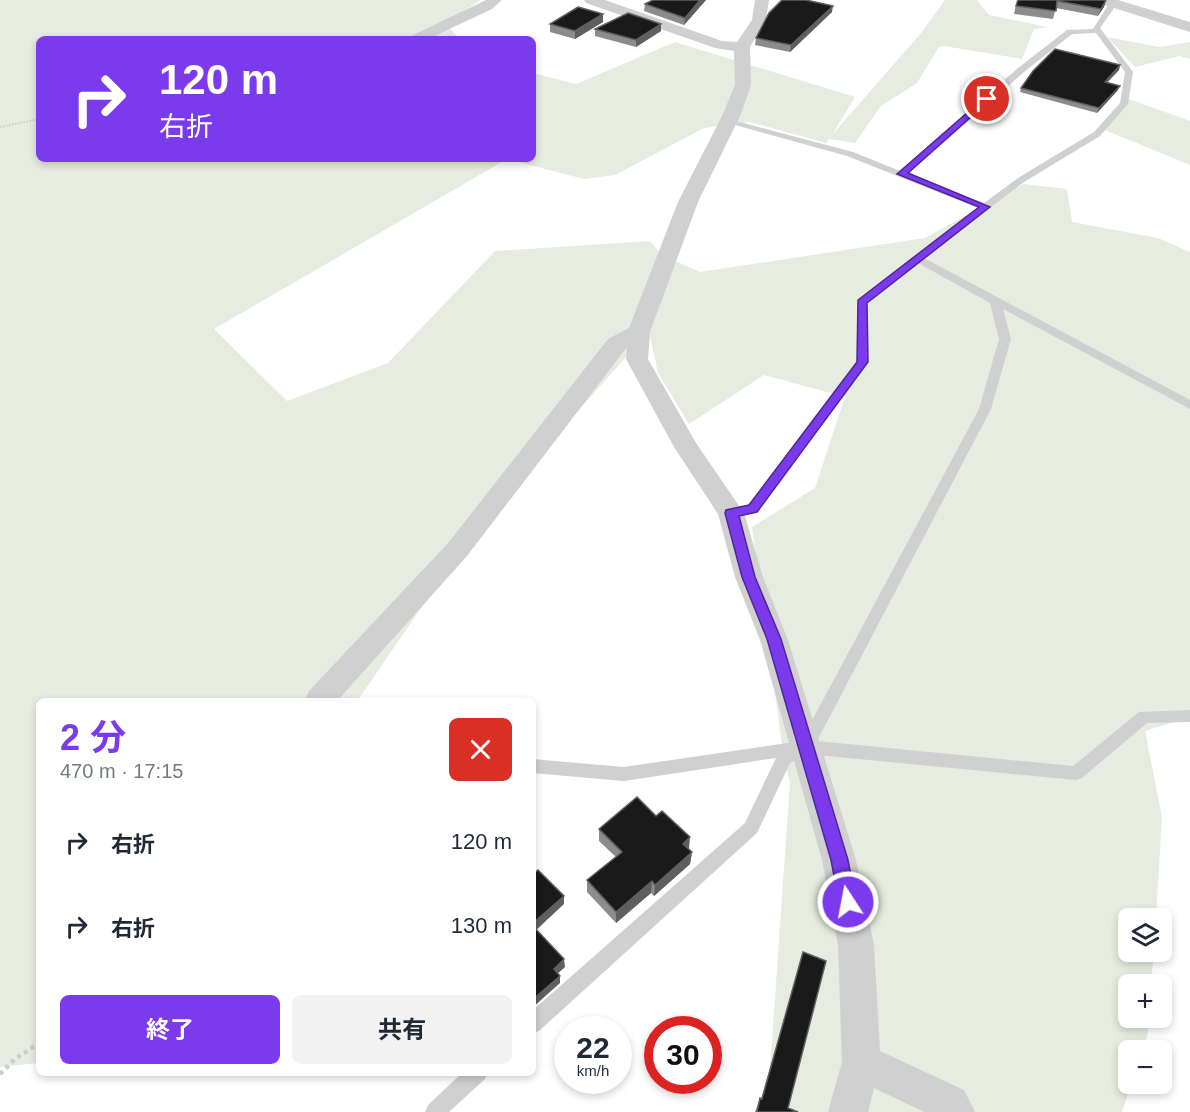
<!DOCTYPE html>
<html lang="ja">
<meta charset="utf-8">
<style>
body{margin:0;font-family:Arial,"Noto Sans JP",sans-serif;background:#f2f2f3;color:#1f2937;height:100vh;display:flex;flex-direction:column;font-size:22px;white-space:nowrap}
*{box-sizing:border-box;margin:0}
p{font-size:20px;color:#747a83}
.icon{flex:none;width:33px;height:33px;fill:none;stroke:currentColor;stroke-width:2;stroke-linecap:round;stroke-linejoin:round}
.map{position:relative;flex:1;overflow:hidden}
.side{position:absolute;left:36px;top:698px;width:500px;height:378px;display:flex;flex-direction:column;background:#fff;border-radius:9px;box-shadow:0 3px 9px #0003}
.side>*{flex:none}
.banner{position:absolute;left:36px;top:36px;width:500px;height:126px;border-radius:9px;box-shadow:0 3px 9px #0003;background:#7c3aed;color:#fff;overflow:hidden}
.tools{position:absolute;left:1118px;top:908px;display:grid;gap:12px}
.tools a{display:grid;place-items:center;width:54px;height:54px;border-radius:9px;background:#fff;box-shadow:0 3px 9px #0003;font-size:30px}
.speed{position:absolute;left:554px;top:1016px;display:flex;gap:12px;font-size:30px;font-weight:700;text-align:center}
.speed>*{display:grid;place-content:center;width:78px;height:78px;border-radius:50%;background:#fff;box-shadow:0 3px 9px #0003;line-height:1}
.speed small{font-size:15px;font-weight:400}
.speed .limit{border:9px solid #d22;background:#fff;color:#111}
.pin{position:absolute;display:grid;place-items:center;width:51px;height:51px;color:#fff;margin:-26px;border:3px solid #fff;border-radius:50%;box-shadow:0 2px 6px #0007}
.me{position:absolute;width:66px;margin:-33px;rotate:349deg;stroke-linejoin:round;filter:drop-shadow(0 0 4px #0008)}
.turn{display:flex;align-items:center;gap:21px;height:126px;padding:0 24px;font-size:27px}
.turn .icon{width:78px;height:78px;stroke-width:2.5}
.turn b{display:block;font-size:42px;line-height:51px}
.round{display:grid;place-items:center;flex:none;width:63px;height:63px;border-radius:9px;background:#f2f2f3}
.overview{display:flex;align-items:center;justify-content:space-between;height:102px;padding:0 24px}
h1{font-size:36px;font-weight:700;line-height:45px;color:#7c3aed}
.button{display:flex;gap:12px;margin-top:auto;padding:12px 24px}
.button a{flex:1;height:69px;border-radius:9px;background:#7c3aed;color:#fff;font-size:24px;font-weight:700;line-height:69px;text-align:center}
.button a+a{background:#f2f2f3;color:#1f2937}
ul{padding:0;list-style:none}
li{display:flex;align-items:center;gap:18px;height:84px;padding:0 24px}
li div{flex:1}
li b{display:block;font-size:22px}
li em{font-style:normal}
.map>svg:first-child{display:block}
.green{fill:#e6ecdf}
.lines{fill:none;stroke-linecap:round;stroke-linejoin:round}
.path-far1{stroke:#cdcdcd;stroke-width:2;stroke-dasharray:1.5 1.5;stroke-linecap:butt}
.path{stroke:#cdcdcd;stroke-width:4.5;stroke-dasharray:4 4;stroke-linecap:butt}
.lane{fill:#d0d0d0;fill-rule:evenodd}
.street{fill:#d0d0d0;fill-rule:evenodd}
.wall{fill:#8c8c8c}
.shaded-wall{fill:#5f5f5f}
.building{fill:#1a1a1a;stroke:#5f5f5f;stroke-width:1.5}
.route{fill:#7c3aed;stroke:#51269a;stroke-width:1.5}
</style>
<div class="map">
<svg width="1190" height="1112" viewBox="0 0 1190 1112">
<rect width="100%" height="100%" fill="#fff"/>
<path class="green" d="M0,0H481L445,22L459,39H39V159H532L533,73L576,84L675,42L855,97L832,135L921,33L945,0H977L989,15L1047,27L1034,29L1022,59L944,46L939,47L917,83L881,106L855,143L829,139L826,143L750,122L704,128L615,175L584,179L507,159L214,329L287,401L388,363L495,251L650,241L662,255L700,272L925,238L1023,184L1067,189L1072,222L1158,238L1190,252V717L1145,731L1162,817L1156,918H1128V951H1154L1151,984H1128V1017H1149L1148,1033L1143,1050H1128V1083H1132L1122,1112H767L790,782L784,758L752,527L815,488L845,397L764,375L689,424L658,373L649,331L482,519L358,700H39V1063L0,1067Z
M1107,37L1159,47L1190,42V59L1179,56L1135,67Z
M1129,99L1190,121V165L1105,130Z"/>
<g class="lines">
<path class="path-far1" d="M0,127L39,119"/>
<path class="path" d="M0,1074L15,1059L39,1043"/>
<path class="lane" d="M1110,2L1117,4L1100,28L1133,72L1128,104L1100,136L1024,182L924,258L1190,400V409L1003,309L1011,339L991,409L817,741L1073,766L1139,712L1190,710V722L1147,723L1082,778L1076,780L807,754L790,763L757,833L539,1031L532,1033V1011L745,823L776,758L624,781L532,773V759L624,767L801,741L979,409L999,339L990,303L918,263L867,303L868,362L758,512L731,518L726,516L724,513L726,510L749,505L856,362L858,300L978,208L847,156L724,122L728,119L853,152L900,171L1018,68L1067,30L1093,29ZM1096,33L1125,72L1120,103L1094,132L1018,178L984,203L908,174L1024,72L1072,34Z
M463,1072H487L485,1079L449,1112H425L428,1105Z"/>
<path class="street" d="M486,0H502L492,9L428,39H408L411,36Z
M584,0H605L722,41L737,42L752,20L755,0H769L766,20L750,47L751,85L740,116L698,202L650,332L648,359L696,443L744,513L763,577L788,640L856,860L874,945L880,1051L964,1090L975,1112H924L874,1088L868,1112H828L842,1062L838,945L822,860L760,640L735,577L718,514L674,447L626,359L627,347L467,556L338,700H305L309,691L449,542L608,339L629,328L678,202L722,116L735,85L734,51L715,48L586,3Z
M1096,0H1118L1190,22V32L1098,3Z"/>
</g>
<path class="wall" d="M706,0L684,25L644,11L645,4Z
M1017,0H1106L1104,7L1098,16L1056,8L1053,19L1014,14Z
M807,1L832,12L790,52L755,45L756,38Z
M603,22L575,39L550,32V24Z
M661,24V31L636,47L595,36V29Z
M1120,65L1119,70L1107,82L1118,90L1097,113L1020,92L1021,88Z
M599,829L689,849L692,852L690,864L654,896L651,893L616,923L587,892V880L616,857L599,841Z
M803,952L788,1108L798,1112H755L760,1098L761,1099Z"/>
<path class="shaded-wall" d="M700,0H706L684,25L685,18Z
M1106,0L1104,7L1098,16L1101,9Z
M833,6L832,12L790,52L791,45Z
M603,14V22L575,39V31Z
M661,24V31L636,47V40Z
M1120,65L1119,70L1104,86L1105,82Z
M1120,86L1118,90L1097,113L1099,108Z
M690,837L689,849L683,844Z
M692,852L690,864L654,896L655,885Z
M652,881L651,893L616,923V912Z
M564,896V904L533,933L532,924Z
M564,959L565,967L554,977V969Z
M560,976V983L532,1008V1000Z"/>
<path class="building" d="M653,0H700L685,18L645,4Z
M782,0H806L833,6L791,45L756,38L769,13Z
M1018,0H1106L1101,9L1057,1L1056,11L1016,6Z
M578,7L603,14L575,31L550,24Z
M628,13L661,24L636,40L595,29Z
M1055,49L1120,65L1105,82L1120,86L1099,108L1021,88L1033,71Z
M637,797L656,816L662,811L690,837L683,844L692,852L655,885L652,881L616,912L587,880L622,852L599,829Z
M538,870L564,896L532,924V875Z
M532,925L564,959L554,969L560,976L532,1000Z
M803,952L826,961L788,1108L798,1112H757L760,1098L762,1099Z"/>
<path class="route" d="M984,98L991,99L908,173L990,207L867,303L868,362L757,512L739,516L755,577L781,639L848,860L856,902L854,908L848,911L841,908L839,902L831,860L767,639L742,577L725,513L726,510L749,505L857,362L858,300L979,207L897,174Z"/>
</svg>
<div class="tools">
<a><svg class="icon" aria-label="layers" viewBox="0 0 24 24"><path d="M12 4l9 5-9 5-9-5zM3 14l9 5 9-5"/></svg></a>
<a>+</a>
<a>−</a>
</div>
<div class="speed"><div>22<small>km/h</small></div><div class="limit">30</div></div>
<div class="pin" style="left:987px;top:99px;background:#d93025"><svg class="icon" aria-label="arrive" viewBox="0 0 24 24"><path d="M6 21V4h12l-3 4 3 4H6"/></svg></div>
<svg class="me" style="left:848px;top:902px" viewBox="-20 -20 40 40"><circle r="17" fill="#7c3aed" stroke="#fff" stroke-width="3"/><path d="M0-11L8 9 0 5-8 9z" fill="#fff"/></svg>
<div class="banner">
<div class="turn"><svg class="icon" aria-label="right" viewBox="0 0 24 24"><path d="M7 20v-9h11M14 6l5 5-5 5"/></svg><div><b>120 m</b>右折</div></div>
</div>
<section class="side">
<div class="overview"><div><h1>2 分</h1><p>470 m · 17:15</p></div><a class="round" style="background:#d93025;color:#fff"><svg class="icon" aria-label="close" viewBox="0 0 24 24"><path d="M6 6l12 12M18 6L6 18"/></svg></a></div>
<ul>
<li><svg class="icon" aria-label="right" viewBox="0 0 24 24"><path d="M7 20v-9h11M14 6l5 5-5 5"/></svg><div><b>右折</b></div><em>120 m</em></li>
<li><svg class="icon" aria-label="right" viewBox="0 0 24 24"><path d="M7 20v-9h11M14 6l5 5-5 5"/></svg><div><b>右折</b></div><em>130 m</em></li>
</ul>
<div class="button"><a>終了</a><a>共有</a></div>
</section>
</div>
